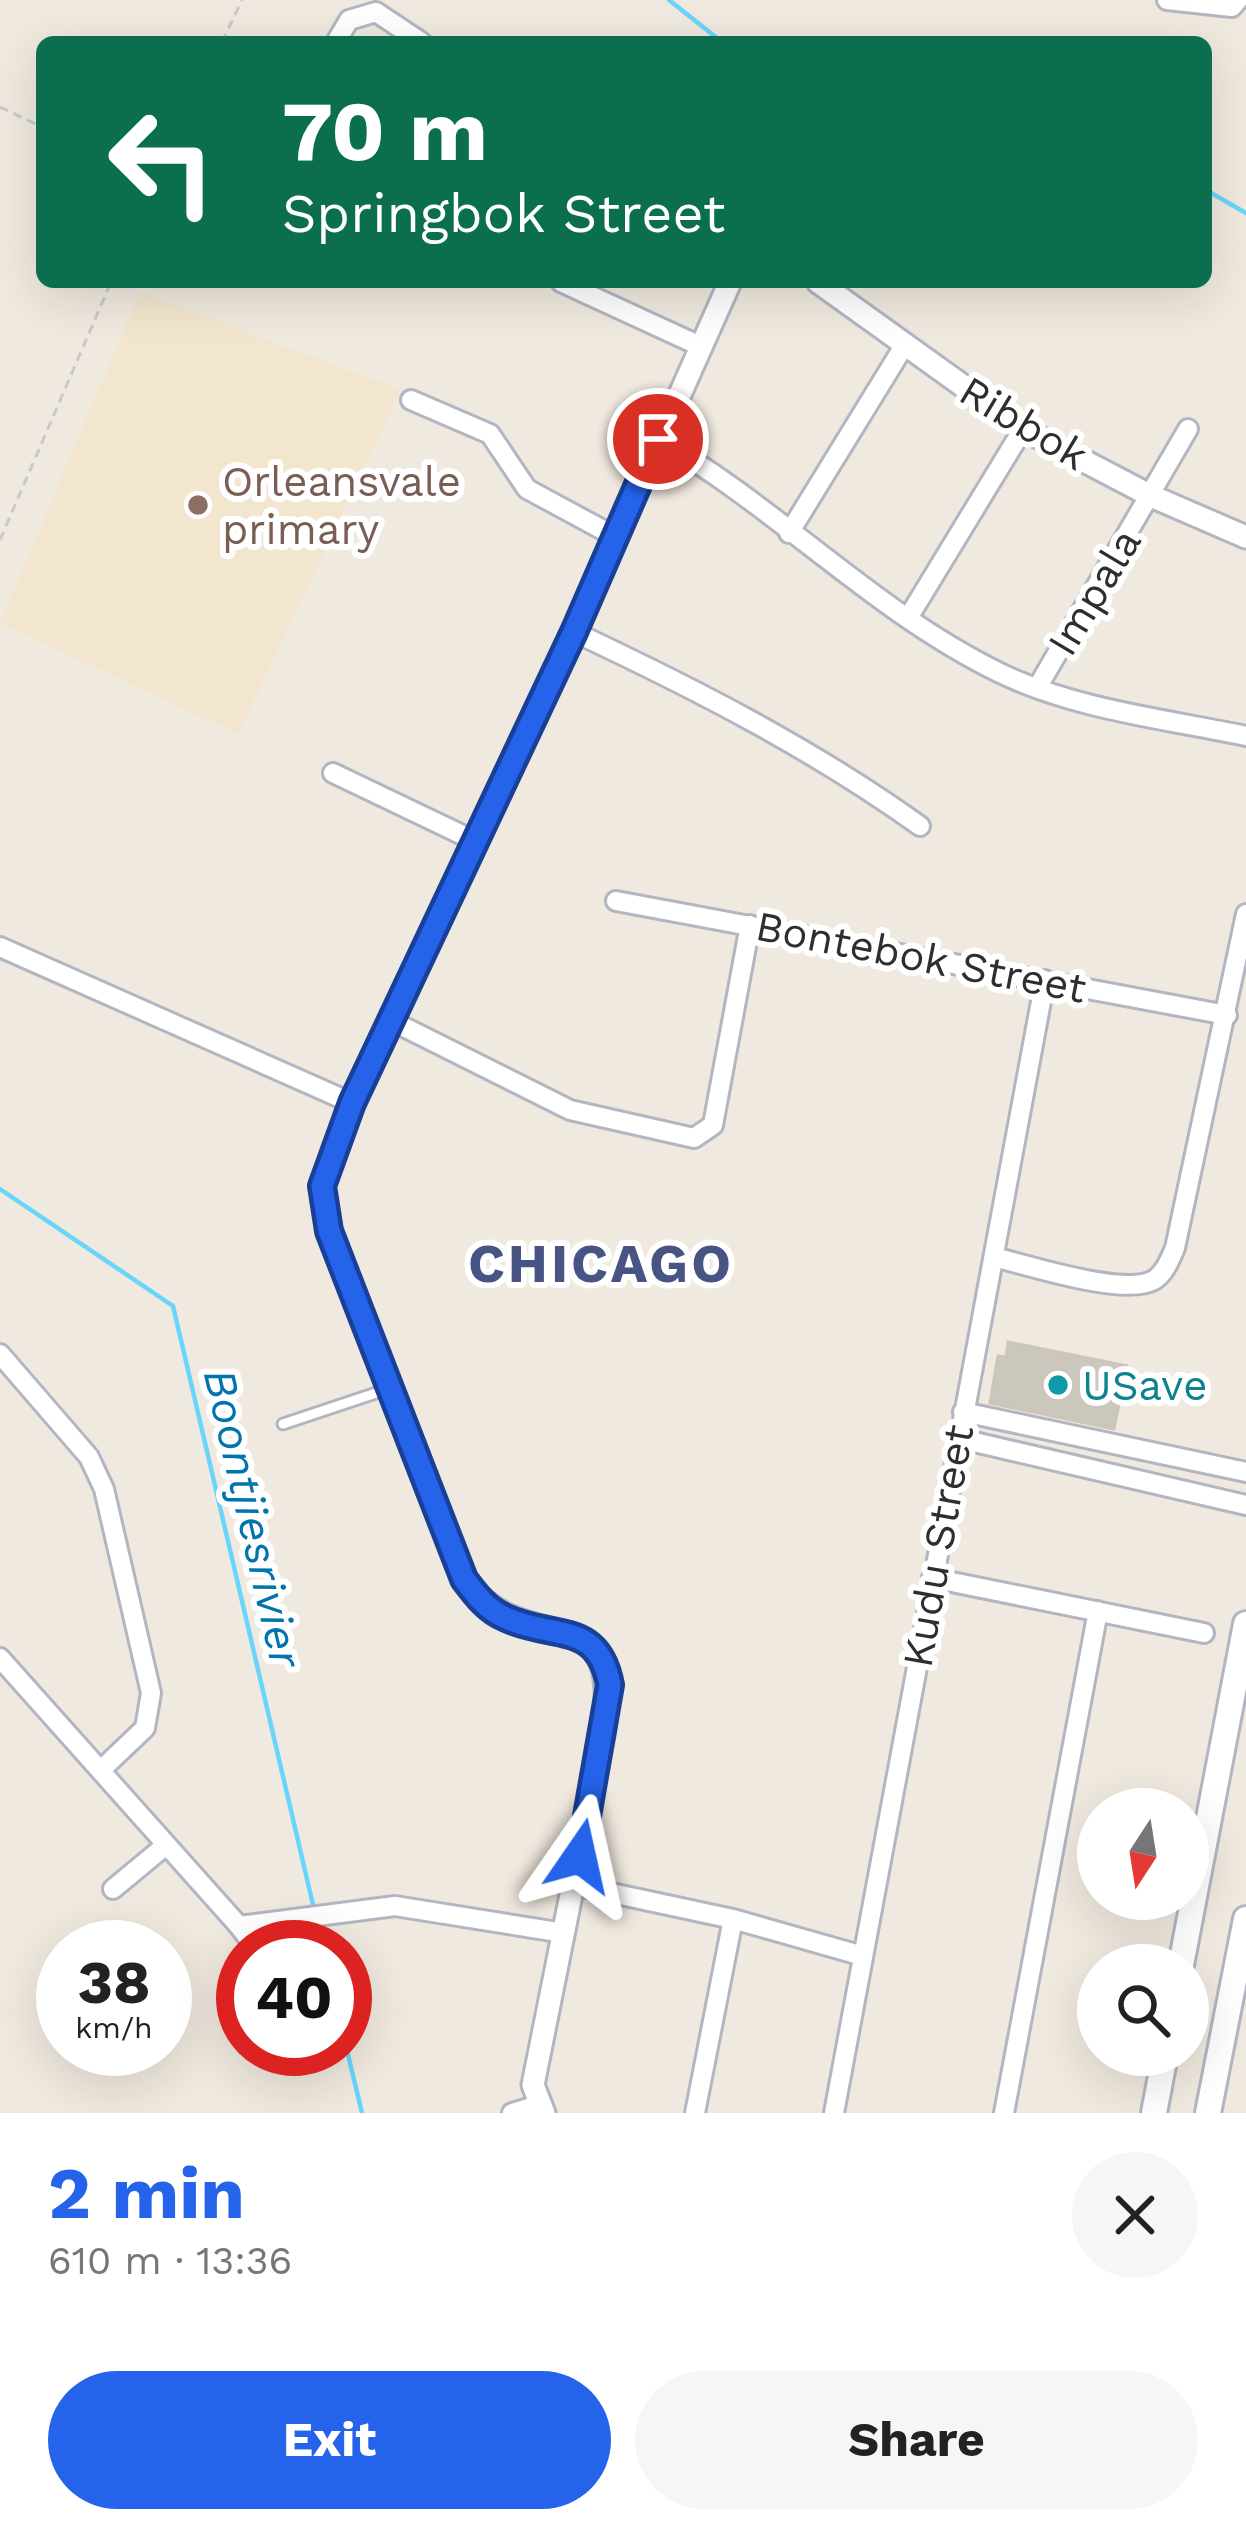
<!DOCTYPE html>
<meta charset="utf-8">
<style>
body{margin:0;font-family:"Work Sans",sans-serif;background:#f6f6f6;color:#222;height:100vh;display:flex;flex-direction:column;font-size:45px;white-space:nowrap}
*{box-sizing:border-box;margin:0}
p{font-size:39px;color:#767676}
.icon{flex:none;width:66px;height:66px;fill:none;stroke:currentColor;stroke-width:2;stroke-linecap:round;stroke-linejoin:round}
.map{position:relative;height:2113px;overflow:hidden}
.sheet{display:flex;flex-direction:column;background:#fff;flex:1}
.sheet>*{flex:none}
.banner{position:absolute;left:36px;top:36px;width:1176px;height:252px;border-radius:18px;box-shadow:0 12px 48px #0002;background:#0b6e4f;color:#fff;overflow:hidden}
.needle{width:78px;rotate:192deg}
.controls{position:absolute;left:1077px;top:1788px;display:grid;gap:24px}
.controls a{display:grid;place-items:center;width:132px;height:132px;border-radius:50%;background:#fff;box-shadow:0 12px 48px #0002;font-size:60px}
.speed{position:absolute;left:36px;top:1920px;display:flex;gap:24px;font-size:60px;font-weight:700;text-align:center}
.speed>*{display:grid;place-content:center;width:156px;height:156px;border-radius:50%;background:#fff;box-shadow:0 12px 48px #0002;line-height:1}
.speed small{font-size:30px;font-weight:400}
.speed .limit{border:18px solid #d22;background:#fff;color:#111}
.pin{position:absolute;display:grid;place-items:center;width:102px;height:102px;color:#fff;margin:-51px;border:6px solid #fff;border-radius:50%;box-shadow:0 3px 12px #0007}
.me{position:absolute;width:132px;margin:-66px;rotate:11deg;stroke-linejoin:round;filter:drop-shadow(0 0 9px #0008)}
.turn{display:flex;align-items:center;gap:42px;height:252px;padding:0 48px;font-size:54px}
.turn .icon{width:156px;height:156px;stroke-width:2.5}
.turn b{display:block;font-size:84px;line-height:102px}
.round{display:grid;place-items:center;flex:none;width:126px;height:126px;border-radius:63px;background:#f6f6f6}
.headline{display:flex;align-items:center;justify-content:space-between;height:204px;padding:0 48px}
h1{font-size:72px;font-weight:700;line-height:90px;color:#2563eb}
.cta{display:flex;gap:24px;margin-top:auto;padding:24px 48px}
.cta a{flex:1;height:138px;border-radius:72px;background:#2563eb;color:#fff;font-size:48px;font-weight:700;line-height:138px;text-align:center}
.cta a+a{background:#f6f6f6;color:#222}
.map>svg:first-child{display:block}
.education{fill:#f2e6ce}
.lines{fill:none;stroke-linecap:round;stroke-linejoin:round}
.stream{stroke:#6ad5fa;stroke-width:4.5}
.building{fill:#cbc7bd;stroke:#ccc5b8;stroke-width:3}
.service-casing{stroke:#b3b6c2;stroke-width:15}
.minor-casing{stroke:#b3b6c2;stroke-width:24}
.tertiary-casing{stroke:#b3b6c2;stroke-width:27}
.secondary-casing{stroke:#b3b6c2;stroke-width:30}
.path{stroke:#c9c9c9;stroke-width:3;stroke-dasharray:9 6;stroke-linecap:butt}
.service{stroke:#fff;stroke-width:9}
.minor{stroke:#fff;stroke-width:18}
.tertiary{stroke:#fff;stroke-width:21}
.secondary{stroke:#fff;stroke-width:24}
.route-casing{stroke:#184099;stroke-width:30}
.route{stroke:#2563eb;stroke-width:21}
.education-dot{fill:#8d6e63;stroke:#fff;stroke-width:4.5}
.culture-dot{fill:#0f9aa8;stroke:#fff;stroke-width:4.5}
.labels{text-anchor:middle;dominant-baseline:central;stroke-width:12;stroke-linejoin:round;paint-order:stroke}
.street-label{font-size:42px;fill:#2e2e2e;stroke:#fff}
.education-label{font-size:42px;fill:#785e54;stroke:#fff;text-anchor:start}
.culture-label{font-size:42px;fill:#0d838f;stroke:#fff;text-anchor:start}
.water-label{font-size:45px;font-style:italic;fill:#0174ae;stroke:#fff}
.district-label{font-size:54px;font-weight:bold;letter-spacing:3px;fill:#485484;stroke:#fff}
</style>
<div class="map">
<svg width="1246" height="2113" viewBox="0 0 1246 2113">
<rect width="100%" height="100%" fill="#f0e9df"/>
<path class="education" d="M140,292L401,390L238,734L0,623Z"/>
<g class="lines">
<path class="stream" d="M669,0L722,42
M1206,190L1246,213
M0,1189L173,1306L314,1909
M317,1920L323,1947
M345,2042L362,2113"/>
</g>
<path class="building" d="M1008,1342L1127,1366L1114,1429L990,1403L998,1356L1006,1357Z"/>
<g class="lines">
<g class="service-casing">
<path id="service" d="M283,1424L388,1389"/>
</g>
<g class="minor-casing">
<path id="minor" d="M1167,0L1232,7L1238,0
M336,42L349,20L376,12L421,42
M561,282L700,346
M411,400L490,434L527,489L616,537
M658,439C778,508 872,610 998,672C1073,709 1165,719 1246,736
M789,533L904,346
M908,618L1023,429
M574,632C695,689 811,748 920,826
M1037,688L1188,429
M333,773L473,840
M616,901L1227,1015
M0,947L352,1103
M390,1020L570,1110L694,1138L713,1125L750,925
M994,1257C1027,1265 1126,1297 1154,1280C1165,1273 1170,1259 1175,1248L1246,914
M0,1354L89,1457L104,1489L151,1693L145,1728L102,1769
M963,1412L1246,1472
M957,1438L1246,1505
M932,1578L1204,1633
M0,1658L239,1926L395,1906L564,1933
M574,1885L733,1919L863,1956
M113,1889L166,1845
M239,1926L255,1947
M512,2113L538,2105
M695,2113L733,1919
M834,2113L1045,980
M1004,2113L1098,1611"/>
</g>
<g class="tertiary-casing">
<path id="tertiary" d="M818,282L1023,429L1151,496L1246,537
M544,2113L533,2085L603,1735C625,1585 528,1666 464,1579L329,1231L322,1187L352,1103L574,632L730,282"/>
</g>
<g class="secondary-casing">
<path id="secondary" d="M1181,1965L1246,1624
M1154,2113L1165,2055
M1208,2113L1246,1919"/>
</g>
<path class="path" d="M222,42L242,0
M0,107L42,127
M0,540L111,282"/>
<use href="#service" class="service"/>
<use href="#minor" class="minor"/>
<use href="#tertiary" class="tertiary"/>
<use href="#secondary" class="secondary"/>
</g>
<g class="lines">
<g class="route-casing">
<path id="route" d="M580,1856L610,1685C598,1620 553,1640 506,1618C487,1610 476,1595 464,1579L329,1231L322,1186L352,1103L574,632L658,439"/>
</g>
<use href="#route" class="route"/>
</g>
<circle class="education-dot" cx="198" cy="505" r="12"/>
<circle class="culture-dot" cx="1058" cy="1385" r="12"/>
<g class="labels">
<g class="street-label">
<text transform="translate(1024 423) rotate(31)">Ribbok</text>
<text transform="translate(1094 592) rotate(-59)">Impala</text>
<text transform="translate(921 957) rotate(11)">Bontebok Street</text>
<text transform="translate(938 1546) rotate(-80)">Kudu Street</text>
</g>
<g class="education-label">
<text x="222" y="481">Orleansvale<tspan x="222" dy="48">primary</tspan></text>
</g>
<g class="culture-label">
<text x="1082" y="1385">USave</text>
</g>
<g class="water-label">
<text transform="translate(253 1518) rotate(77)">Boontjiesrivier</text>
</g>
<g class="district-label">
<text x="601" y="1263">CHICAGO</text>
</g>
</g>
</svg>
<div class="controls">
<a><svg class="needle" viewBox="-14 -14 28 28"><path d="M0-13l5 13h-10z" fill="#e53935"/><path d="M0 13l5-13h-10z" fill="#767676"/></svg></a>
<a><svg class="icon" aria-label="search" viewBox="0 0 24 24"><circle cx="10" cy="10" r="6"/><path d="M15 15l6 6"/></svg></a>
</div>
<div class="speed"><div>38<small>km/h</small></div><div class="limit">40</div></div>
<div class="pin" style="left:658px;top:439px;background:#d93025"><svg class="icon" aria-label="arrive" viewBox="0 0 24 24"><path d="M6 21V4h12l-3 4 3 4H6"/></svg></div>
<svg class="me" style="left:580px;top:1856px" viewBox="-20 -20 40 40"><path d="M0-17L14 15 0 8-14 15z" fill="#2563eb" stroke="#fff" stroke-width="4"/></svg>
<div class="banner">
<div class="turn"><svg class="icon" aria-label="left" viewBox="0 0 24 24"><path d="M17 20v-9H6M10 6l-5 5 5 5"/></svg><div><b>70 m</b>Springbok Street</div></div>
</div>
</div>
<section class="sheet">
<div class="headline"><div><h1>2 min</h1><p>610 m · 13:36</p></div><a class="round"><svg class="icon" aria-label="close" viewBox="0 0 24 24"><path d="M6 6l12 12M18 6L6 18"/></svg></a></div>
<div class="cta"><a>Exit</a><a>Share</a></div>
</section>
